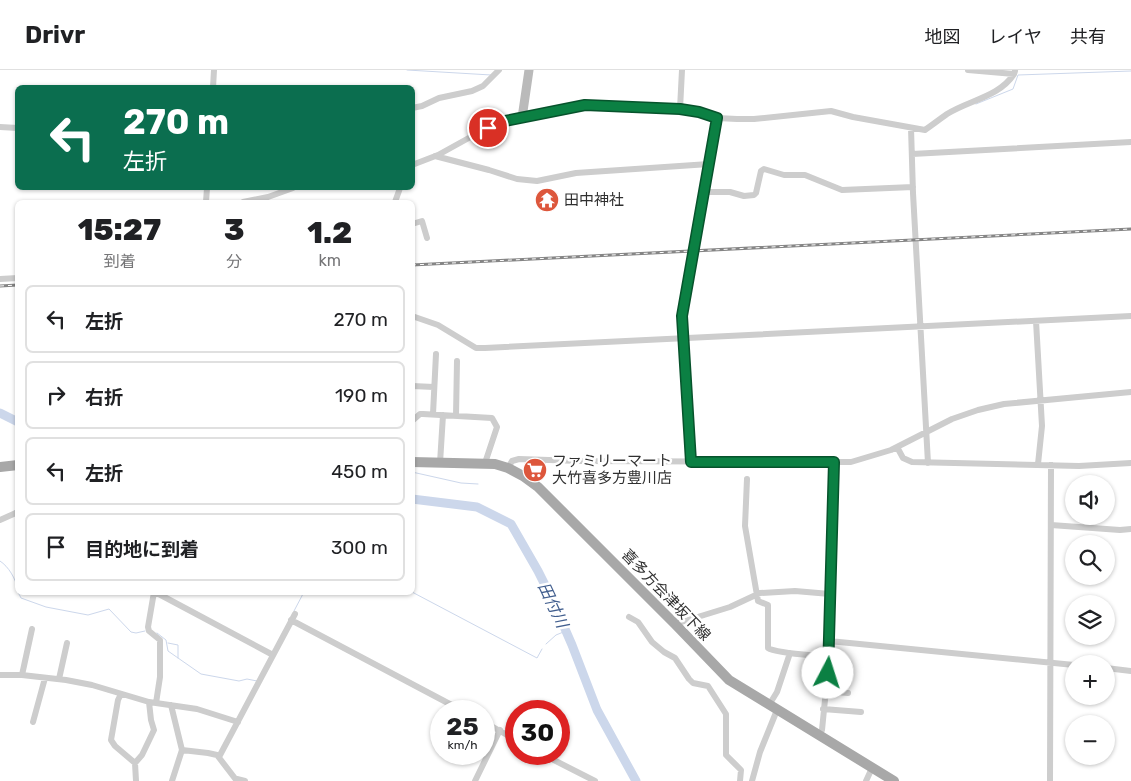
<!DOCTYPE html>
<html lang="ja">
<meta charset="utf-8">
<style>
body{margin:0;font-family:Rubik,"Noto Sans JP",sans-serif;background:#f2f2f2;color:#202124;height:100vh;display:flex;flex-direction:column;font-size:19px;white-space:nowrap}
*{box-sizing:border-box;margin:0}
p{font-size:16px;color:#757577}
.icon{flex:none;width:28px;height:28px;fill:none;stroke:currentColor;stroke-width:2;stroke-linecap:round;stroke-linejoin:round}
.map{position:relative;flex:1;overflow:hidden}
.side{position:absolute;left:15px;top:130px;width:400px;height:395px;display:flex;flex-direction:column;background:#fff;border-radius:8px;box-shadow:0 1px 4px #0004}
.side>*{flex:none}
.hud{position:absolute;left:15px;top:15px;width:400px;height:105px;border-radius:8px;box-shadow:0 1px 4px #0004;background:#0b6e4f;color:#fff;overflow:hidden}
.fabs{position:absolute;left:1065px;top:405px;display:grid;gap:10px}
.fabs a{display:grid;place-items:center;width:50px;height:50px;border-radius:50%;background:#fff;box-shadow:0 1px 4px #0004;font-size:25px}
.speed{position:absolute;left:430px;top:630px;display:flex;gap:10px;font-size:25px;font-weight:700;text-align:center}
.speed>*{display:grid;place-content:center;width:65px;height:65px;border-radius:50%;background:#fff;box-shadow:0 1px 4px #0004;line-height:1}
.speed small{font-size:12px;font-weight:400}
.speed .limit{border:8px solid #d22;background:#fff;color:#111}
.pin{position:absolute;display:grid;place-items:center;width:42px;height:42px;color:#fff;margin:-21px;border:2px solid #fff;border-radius:50%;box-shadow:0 1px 5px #0007}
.me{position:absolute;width:55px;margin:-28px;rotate:5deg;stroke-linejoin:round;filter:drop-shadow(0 0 4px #0008)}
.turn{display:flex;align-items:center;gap:18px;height:105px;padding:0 25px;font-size:22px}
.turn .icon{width:65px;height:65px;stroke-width:2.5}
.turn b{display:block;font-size:35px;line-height:42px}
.eta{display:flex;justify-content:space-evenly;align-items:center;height:85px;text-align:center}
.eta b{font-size:30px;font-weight:800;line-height:35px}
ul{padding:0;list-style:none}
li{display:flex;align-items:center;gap:15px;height:68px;margin:0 10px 8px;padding:0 15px;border:2px solid #e0e0e0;border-radius:8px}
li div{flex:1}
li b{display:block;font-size:19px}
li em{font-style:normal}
header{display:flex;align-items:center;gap:30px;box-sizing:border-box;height:70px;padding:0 25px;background:#fff;border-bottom:1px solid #e0e0e0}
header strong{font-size:24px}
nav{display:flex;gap:28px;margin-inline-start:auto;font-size:18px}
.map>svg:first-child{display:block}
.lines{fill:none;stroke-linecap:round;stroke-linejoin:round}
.stream{stroke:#ccd7eb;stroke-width:1}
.river{stroke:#ccd7eb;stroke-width:9}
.street{stroke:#cdcdcd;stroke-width:6}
.secondary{stroke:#bababa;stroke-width:9}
.primary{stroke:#a8a8a8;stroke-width:10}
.rail-casing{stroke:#858585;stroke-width:3}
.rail{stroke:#fff;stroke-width:1;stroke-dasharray:4;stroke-linecap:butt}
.route-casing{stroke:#07532c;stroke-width:12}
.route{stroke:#0b8043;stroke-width:9}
.labels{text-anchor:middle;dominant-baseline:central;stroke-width:5;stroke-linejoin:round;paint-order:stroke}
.poi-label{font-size:15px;fill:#303030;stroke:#fff;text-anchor:start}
.street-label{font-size:15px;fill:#303030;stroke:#fff}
.water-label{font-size:16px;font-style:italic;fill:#415e8e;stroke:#fff}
</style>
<header>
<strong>Drivr</strong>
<nav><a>地図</a><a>レイヤ</a><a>共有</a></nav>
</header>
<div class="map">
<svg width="1131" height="711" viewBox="0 0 1131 711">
<rect width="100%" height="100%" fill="#fff"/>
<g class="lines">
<path class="stream" d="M407,0L491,5
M976,34L1013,19L1018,5L1131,1
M412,402L461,413L478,414
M14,441L18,438
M0,491C9,497 15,508 18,519
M18,522L21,528L46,537L88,545L109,539L131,562L136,563L145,561
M412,522L537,588L542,579
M294,541L304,522
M157,563L166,570L168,581L201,604L239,611L247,609L257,611
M168,573L178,575V588
M546,574L556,565L566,561"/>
<path class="river" d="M0,343L18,352
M412,429L477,437L511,454L538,501L552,529L572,575L597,640L636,711"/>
<path class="street" d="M968,0L1014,4L1015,1
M213,18L214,0
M412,38L422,36L439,28L472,21L483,16L499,0
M680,39L682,0
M0,57L18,58
M911,58L913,123L928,393
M912,84L1131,72
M435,86L489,100L517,109L537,111L576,103L709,94
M412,95L438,85L494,54L585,35L680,39L717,48L737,49H754L831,41L853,47L925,60C932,55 940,49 947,44C969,30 999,27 1014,4
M704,122H730L744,126L754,125L756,123L761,101L764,99L784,105H805L842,120L913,117
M206,132L207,118
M243,132L268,127L293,118
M395,132L400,118
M412,154L422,151L427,168
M0,209L18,208
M412,246L438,255L476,278H485L1131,246
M1036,251L1042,356L1038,394
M412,316L434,317
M433,344L436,284
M456,346L457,291
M412,351L420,344H423L492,348L497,357L485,393
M897,377L903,388L912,392L1079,396L1131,393
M691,391L682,246L717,48
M440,393L443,345
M508,398L512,391L519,389L579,391L851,392L891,380L952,349L978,340L1004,334L1131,322
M747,409L745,456L758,531L768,535V578C777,584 816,585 829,587
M0,450L18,442
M1051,455L1120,460L1131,459
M154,522L148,557L149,561L160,570V607L156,633
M155,522L273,585
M629,547L638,552L652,572L664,582L675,588L689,609L693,613L708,616L726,644V685L741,700L740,711
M291,550L463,641
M675,554L730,537L760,523L795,521L830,524
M829,571L1074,595
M1106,598L1131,601
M0,605H22L66,610L92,615L149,632L197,639L238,652
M22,605L32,559
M59,609L67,573
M825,621L848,623
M121,624L118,630L111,670L115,676L135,693L136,711
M171,635L182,680L172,711
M769,635L777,622L790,583
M823,639L861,642
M33,652L45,608
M484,652L516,670
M820,665L822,660L830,579L835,392
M182,680L208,683L217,685L237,711
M542,684L595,711
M219,687L295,544
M135,693L142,685L154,660L151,650L149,632
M237,709L245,711
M475,711L500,660
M752,711L760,682L777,640
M866,711L872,698
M1050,711L1051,395"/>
<path class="secondary" d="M522,48L529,0"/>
<path class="primary" d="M412,392L495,394L508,398L523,406L538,417L675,554L729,610L894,711
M0,397L18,395"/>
<g class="rail-casing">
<path id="rail" d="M412,195L1131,159
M0,216L18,215"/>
</g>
<use href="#rail" class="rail"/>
</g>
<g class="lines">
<g class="route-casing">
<path id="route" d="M488,58L500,52L585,35L680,39L699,42L717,48L682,246L691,392H834L828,603"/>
</g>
<use href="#route" class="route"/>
</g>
<defs>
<g id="temple-disc" transform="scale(1.25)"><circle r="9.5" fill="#dd573c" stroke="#fff"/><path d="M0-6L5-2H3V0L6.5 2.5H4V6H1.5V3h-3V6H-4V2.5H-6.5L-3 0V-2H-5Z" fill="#fff"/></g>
<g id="supermarket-disc" transform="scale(1.25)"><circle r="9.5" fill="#dd573c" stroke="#fff"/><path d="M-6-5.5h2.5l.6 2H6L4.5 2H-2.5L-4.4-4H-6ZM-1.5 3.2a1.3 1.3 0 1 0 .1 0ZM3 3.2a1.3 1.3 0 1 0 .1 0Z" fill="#fff"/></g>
</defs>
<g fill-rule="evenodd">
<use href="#temple-disc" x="547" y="130"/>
<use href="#supermarket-disc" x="535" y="400"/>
</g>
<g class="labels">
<g class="poi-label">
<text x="564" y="130">田中神社</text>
<text x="552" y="391">ファミリーマート<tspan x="552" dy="17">大竹喜多方豊川店</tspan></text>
</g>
<g class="street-label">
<text transform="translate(666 525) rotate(46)">喜多方会津坂下線</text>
</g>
<g class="water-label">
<text transform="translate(553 535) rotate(65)">田付川</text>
</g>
</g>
</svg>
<div class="fabs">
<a><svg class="icon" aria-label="sound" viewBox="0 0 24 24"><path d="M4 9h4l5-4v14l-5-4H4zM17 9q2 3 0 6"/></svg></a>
<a><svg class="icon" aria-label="search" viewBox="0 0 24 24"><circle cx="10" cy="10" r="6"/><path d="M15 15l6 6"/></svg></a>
<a><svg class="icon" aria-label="layers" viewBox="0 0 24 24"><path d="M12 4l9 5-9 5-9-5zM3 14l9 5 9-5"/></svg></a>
<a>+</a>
<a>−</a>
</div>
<div class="speed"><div>25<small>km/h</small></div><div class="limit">30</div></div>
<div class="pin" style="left:488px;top:58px;background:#d93025"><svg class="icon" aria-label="arrive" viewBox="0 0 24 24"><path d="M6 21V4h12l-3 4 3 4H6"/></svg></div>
<svg class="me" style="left:828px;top:603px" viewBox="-20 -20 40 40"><circle r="19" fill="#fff"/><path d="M0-13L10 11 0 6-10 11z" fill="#0b8043"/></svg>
<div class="hud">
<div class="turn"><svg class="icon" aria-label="left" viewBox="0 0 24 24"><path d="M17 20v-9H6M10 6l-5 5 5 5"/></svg><div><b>270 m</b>左折</div></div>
</div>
<section class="side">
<div class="eta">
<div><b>15:27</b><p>到着</p></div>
<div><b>3</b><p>分</p></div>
<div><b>1.2</b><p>km</p></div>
</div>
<ul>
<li><svg class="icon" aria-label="left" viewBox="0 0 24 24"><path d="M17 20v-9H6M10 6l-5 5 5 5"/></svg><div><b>左折</b></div><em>270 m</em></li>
<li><svg class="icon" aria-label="right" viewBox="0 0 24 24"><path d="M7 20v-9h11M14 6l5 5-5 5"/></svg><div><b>右折</b></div><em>190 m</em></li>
<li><svg class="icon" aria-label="left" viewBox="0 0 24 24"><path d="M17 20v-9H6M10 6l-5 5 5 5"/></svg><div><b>左折</b></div><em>450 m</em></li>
<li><svg class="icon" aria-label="arrive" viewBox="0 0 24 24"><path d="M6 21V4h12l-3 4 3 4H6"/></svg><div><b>目的地に到着</b></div><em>300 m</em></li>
</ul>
</section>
</div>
